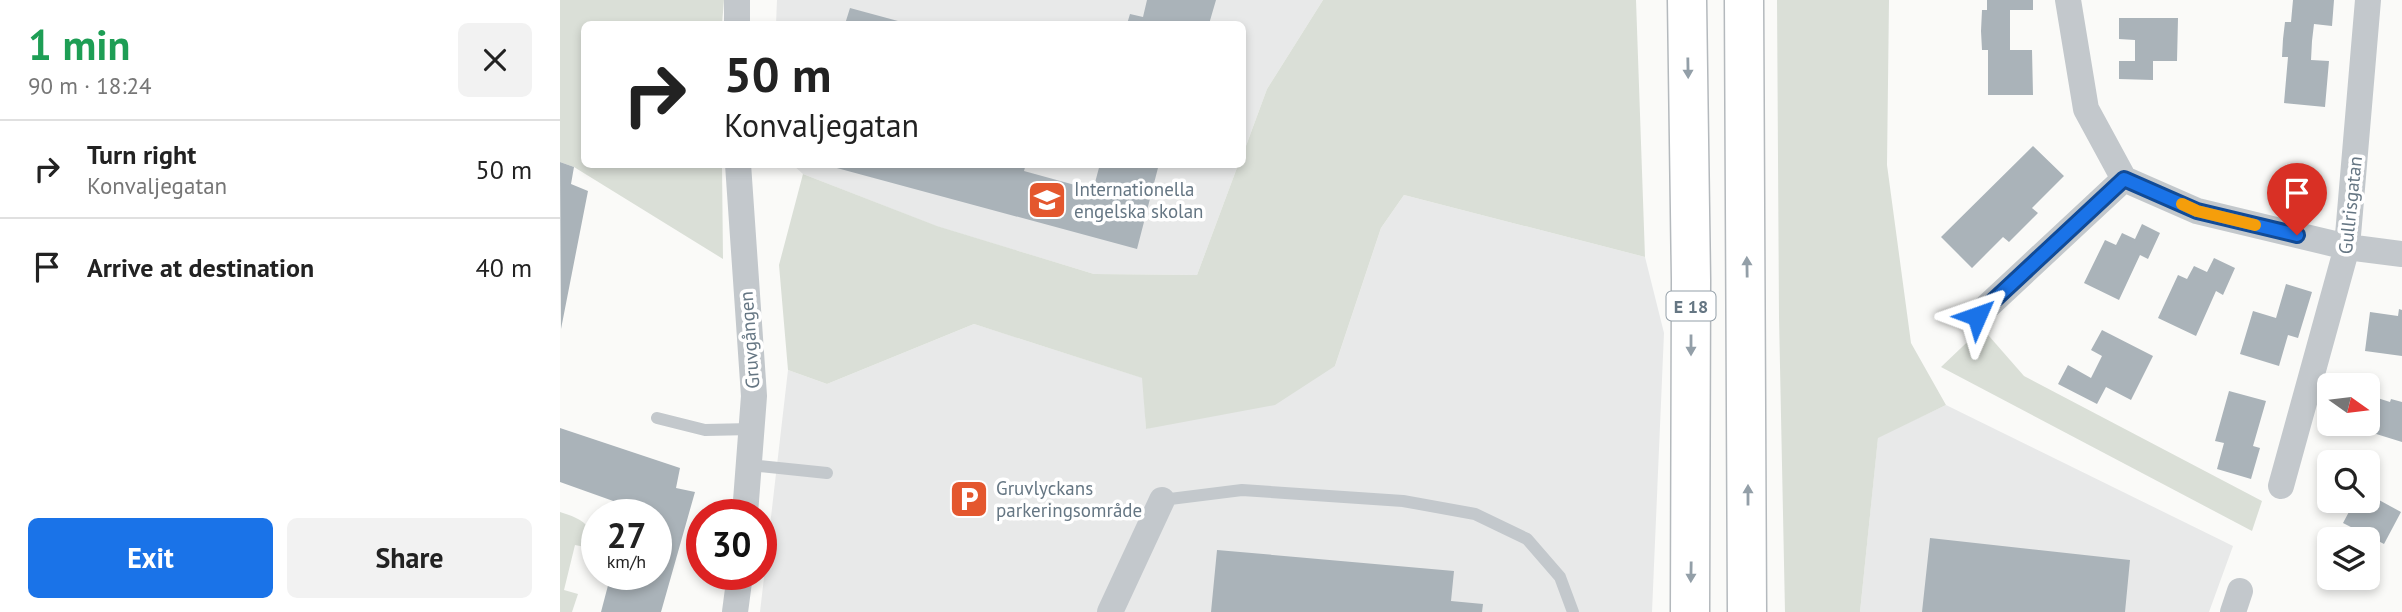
<!DOCTYPE html>
<meta charset="utf-8">
<style>
body{margin:0;font-family:"PT Sans",sans-serif;background:#f2f2f2;color:#222;height:100vh;display:flex;flex-direction:column;font-size:26px;white-space:nowrap}
*{box-sizing:border-box;margin:0}
p{font-size:23px;color:#767676}
.icon{flex:none;width:38px;height:38px;fill:none;stroke:currentColor;stroke-width:2;stroke-linecap:round;stroke-linejoin:round}
.map{position:relative;flex:1;overflow:hidden}
.sheet{display:flex;flex-direction:column;background:#fff;width:560px}
.sheet>*{flex:none}
.top-card{position:absolute;left:21px;top:21px;width:665px;height:147px;border-radius:10px;box-shadow:0 4px 10px #0003;background:#fff;color:#222;overflow:hidden}
.needle{width:46px;rotate:104deg}
.controls{position:absolute;left:1757px;top:373px;display:grid;gap:14px}
.controls a{display:grid;place-items:center;width:63px;height:63px;border-radius:10px;background:#fff;box-shadow:0 4px 10px #0003;font-size:35px}
.speed{position:absolute;left:21px;top:499px;display:flex;gap:14px;font-size:35px;font-weight:700;text-align:center}
.speed>*{display:grid;place-content:center;width:91px;height:91px;border-radius:50%;background:#fff;box-shadow:0 4px 10px #0003;line-height:1}
.speed small{font-size:18px;font-weight:400}
.speed .limit{border:10px solid #d22;background:#fff;color:#111}
.pin{position:absolute;display:grid;place-items:center;width:60px;height:60px;color:#fff;margin:-72px -30px;border-radius:50% 50% 50% 0;rotate:-45deg;box-shadow:0 0 7px #0007}
.pin .icon{rotate:45deg}
.me{position:absolute;width:77px;margin:-38px;rotate:47deg;stroke-linejoin:round;filter:drop-shadow(0 0 5px #0008)}
.turn{display:flex;align-items:center;gap:24px;height:147px;padding:0 28px;font-size:32px}
.turn .icon{width:91px;height:91px;stroke-width:2.5}
.turn b{display:block;font-size:49px;line-height:60px}
.round{display:grid;place-items:center;flex:none;width:74px;height:74px;border-radius:10px;background:#f2f2f2}
.overview{display:flex;align-items:center;justify-content:space-between;height:119px;padding:0 28px}
h1{font-size:42px;font-weight:700;line-height:52px;color:#1e9e55}
.button{display:flex;gap:14px;margin-top:auto;padding:14px 28px}
.button a{flex:1;height:80px;border-radius:10px;background:#1a73e8;color:#fff;font-size:28px;font-weight:700;line-height:80px;text-align:center}
.button a+a{background:#f2f2f2;color:#222}
ul{padding:0;list-style:none}
li{display:flex;align-items:center;gap:21px;height:98px;padding:0 28px;border-top:2px solid #e0e0e0}
li div{flex:1}
li b{display:block;font-size:26px}
li em{font-style:normal}
main{display:flex;flex:1;min-height:0}
.map>svg:first-child{display:block}
.built{fill:#e8e9e9}
.green{fill:#dadfd7}
.building{fill:#aab3b9}
.lines{fill:none;stroke-linecap:round;stroke-linejoin:round}
.highway-casing{stroke:#b4b9bd;stroke-width:41}
.lane{stroke:#c3c8cc;stroke-width:12}
.street{stroke:#c3c8cc;stroke-width:26}
.highway{stroke:#fff;stroke-width:38}
.oneway{fill:#939fa8}
.route-casing{stroke:#114b97;stroke-width:18}
.route{stroke:#1a73e8;stroke-width:12}
.slow{stroke:#f59e0b;stroke-width:12}
.labels{text-anchor:middle;dominant-baseline:central;stroke-width:7;stroke-linejoin:round;paint-order:stroke}
.shield{fill:#fff;stroke:#939fa8;stroke-width:2}
.shield-label{font-size:18px;font-weight:bold;fill:#657683}
.poi-label{font-size:19px;fill:#657683;stroke:#fff;text-anchor:start}
.street-label{font-size:19px;fill:#657683;stroke:#fff}
</style>
<main>
<section class="sheet">
<div class="overview"><div><h1>1 min</h1><p>90 m · 18:24</p></div><a class="round"><svg class="icon" aria-label="close" viewBox="0 0 24 24"><path d="M6 6l12 12M18 6L6 18"/></svg></a></div>
<ul>
<li><svg class="icon" aria-label="right" viewBox="0 0 24 24"><path d="M7 20v-9h11M14 6l5 5-5 5"/></svg><div><b>Turn right</b><p>Konvaljegatan</p></div><em>50 m</em></li>
<li><svg class="icon" aria-label="arrive" viewBox="0 0 24 24"><path d="M6 21V4h12l-3 4 3 4H6"/></svg><div><b>Arrive at destination</b></div><em>40 m</em></li>
</ul>
<div class="button"><a>Exit</a><a>Share</a></div>
</section>
<div class="map">
<svg width="1842" height="612" viewBox="0 0 1842 612">
<rect width="100%" height="100%" fill="#fafaf8"/>
<path class="built" d="M217,0H763L707,89L683,154L682,24H216Z
M233,165H678L637,275L534,274L376,226L243,174Z
M844,195L1085,257L1104,333L1092,612H200L228,370L267,384L414,324L583,378L586,429L775,366L821,228Z
M1386,405L1673,546L1649,612H1300L1318,437Z"/>
<path class="green" d="M0,0H164L162,24H24V164L162,165L163,259L14,167L0,162Z
M763,0H1076L1085,257L844,195L821,228L775,366L715,405L586,429L582,378L414,324L267,384L228,370L219,265L243,174L377,226L534,274L637,275L678,165L682,164L683,154L707,89Z
M1217,0H1329L1327,165L1351,343L1386,405L1318,438L1300,612H1225L1219,317Z
M1422,328L1464,376L1702,501L1692,531L1381,367Z
M0,512C19,518 36,524 30,548L15,545L4,590L18,594L12,612H0Z"/>
<path class="building" d="M587,0H656L649,24H567L570,14L583,17Z
M1427,0H1473V10H1450V50H1472L1473,95H1428V50H1422L1421,31L1422,10H1427Z
M1733,0H1774L1772,26L1754,24L1752,41L1751,60L1769,61L1765,107L1724,103L1728,57H1722L1723,39L1725,22H1731Z
M290,8L349,24H285Z
M1559,18H1618L1617,61H1593V80L1559,79V61H1575V40L1559,39Z
M1473,146L1504,176L1472,208L1478,213L1449,242L1443,237L1412,268L1381,237Z
M0,162L14,167L11,184L28,191L1,329Z
M262,164H466L464,171L533,190L540,164H599L577,249Z
M1582,224L1600,233L1588,259L1580,255L1559,300L1524,283L1545,240L1556,245L1562,233L1575,239Z
M1654,258L1675,268L1663,295L1656,291L1636,336L1598,318L1618,275L1627,279L1634,266L1647,272Z
M1726,284L1752,292L1738,338L1728,335L1719,366L1680,354L1693,311L1716,318Z
M1839,309L1842,310V356L1805,351L1810,312L1838,316Z
M1542,330L1593,356L1571,400L1546,387L1537,404L1498,384L1508,365L1531,378L1542,356L1531,350Z
M1669,391L1706,401L1693,446L1700,448L1691,479L1657,469L1664,443L1655,441Z
M1808,395L1830,402L1831,399L1842,402V442L1784,424H1808Z
M0,428L120,468L116,488L135,492L101,612H41L51,574H96V514H68L70,507L0,482Z
M1808,494L1841,512L1824,544L1783,523L1791,508L1778,500H1808Z
M1370,538L1570,560L1565,612H1362Z
M657,550L894,571L891,601L923,604L922,612H651Z"/>
<g class="lines">
<g class="highway-casing">
<path id="highway" d="M1127,0L1131,280L1130,612
M1184,0L1187,612"/>
</g>
<path class="lane" d="M97,418L145,430L192,429
M189,465L267,473
M602,500L682,490L843,501L915,514L967,539L1000,577L1013,612"/>
<path class="street" d="M177,0V24
M1508,0L1526,109L1564,179L1637,211L1787,247L1842,254
M178,164L194,396L185,514
M1417,316L1564,179
M1721,486L1787,247L1808,0
M175,612L180,574
M550,612L602,500
M1673,612L1680,591"/>
<use href="#highway" class="highway"/>
</g>
<defs><path id="oneway-solid" d="M-6-.8H1V-3.2L6.5 0L1 3.2V.8H-6Z" transform="scale(1.75)"/></defs>
<g class="oneway">
<use href="#oneway-solid" transform="translate(1128 68) rotate(89)"/>
<use href="#oneway-solid" transform="translate(1187 267) rotate(-91)"/>
<use href="#oneway-solid" transform="translate(1131 345) rotate(90)"/>
<use href="#oneway-solid" transform="translate(1188 495) rotate(-90)"/>
<use href="#oneway-solid" transform="translate(1131 572) rotate(91)"/>
</g>
<g class="lines">
<g class="route-casing">
<path id="route" d="M1417,316L1564,179L1637,211L1737,235"/>
</g>
<use href="#route" class="route"/>
<path class="slow" d="M1622,204L1637,211L1695,225"/>
</g>
<defs>
<g id="school-square" transform="scale(2.0125)"><rect x="-9" y="-9" width="18" height="18" rx="4" fill="#e4572e" stroke="#fff"/><path d="M0-5L7-2L0 1L-7-2ZM-4 1L0 2.5L4 1V4Q0 6-4 4Z" fill="#fff"/></g>
<g id="parking-square" transform="scale(2.0125)"><rect x="-9" y="-9" width="18" height="18" rx="4" fill="#e4572e" stroke="#fff"/><path d="M-3.5-5.5H1a3.5 3.5 0 0 1 0 7H-1V5.5H-3.5ZM-1-3.4V-.6H.8a1.4 1.4 0 0 0 0-2.8Z" fill="#fff"/></g>
</defs>
<g fill-rule="evenodd">
<use href="#school-square" x="487" y="200"/>
<use href="#parking-square" x="409" y="499"/>
</g>
<g class="labels">
<rect class="shield" x="1106.5" y="291.5" width="49" height="29" rx="5"/>
<g class="shield-label">
<text x="1131" y="306">E 18</text>
</g>
<g class="poi-label">
<text x="514" y="189">Internationella<tspan x="514" dy="22">engelska skolan</tspan></text>
<text x="436" y="488">Gruvlyckans<tspan x="436" dy="22">parkeringsområde</tspan></text>
</g>
<g class="street-label">
<text transform="translate(1790 205) rotate(-84)">Gullrisgatan</text>
<text transform="translate(189 340) rotate(-94)">Gruvgången</text>
</g>
</g>
</svg>
<div class="controls">
<a><svg class="needle" viewBox="-14 -14 28 28"><path d="M0-13l5 13h-10z" fill="#e53935"/><path d="M0 13l5-13h-10z" fill="#767676"/></svg></a>
<a><svg class="icon" aria-label="search" viewBox="0 0 24 24"><circle cx="10" cy="10" r="6"/><path d="M15 15l6 6"/></svg></a>
<a><svg class="icon" aria-label="layers" viewBox="0 0 24 24"><path d="M12 4l9 5-9 5-9-5zM3 14l9 5 9-5"/></svg></a>
</div>
<div class="speed"><div>27<small>km/h</small></div><div class="limit">30</div></div>
<div class="pin" style="left:1737px;top:235px;background:#d93025"><svg class="icon" aria-label="arrive" viewBox="0 0 24 24"><path d="M6 21V4h12l-3 4 3 4H6"/></svg></div>
<svg class="me" style="left:1417px;top:316px" viewBox="-20 -20 40 40"><path d="M0-17L14 15 0 8-14 15z" fill="#1a73e8" stroke="#fff" stroke-width="4"/></svg>
<div class="top-card">
<div class="turn"><svg class="icon" aria-label="right" viewBox="0 0 24 24"><path d="M7 20v-9h11M14 6l5 5-5 5"/></svg><div><b>50 m</b>Konvaljegatan</div></div>
</div>
</div>
</main>
